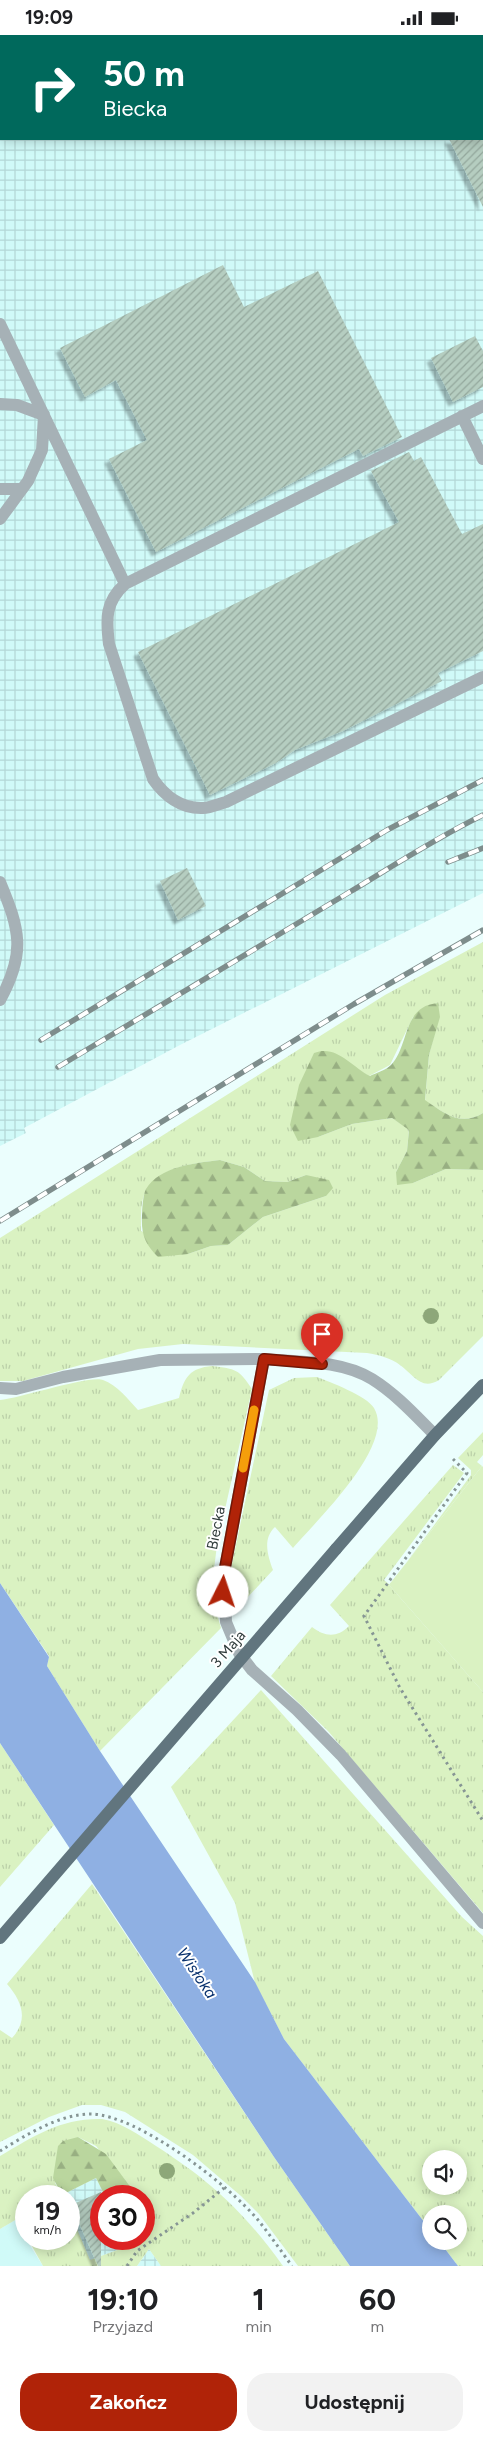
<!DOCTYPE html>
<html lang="pl">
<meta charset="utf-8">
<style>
body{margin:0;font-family:Figtree,sans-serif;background:#f2f2f2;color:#202124;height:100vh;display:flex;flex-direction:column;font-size:19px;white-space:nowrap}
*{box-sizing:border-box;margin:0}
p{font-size:16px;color:#757577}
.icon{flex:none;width:28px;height:28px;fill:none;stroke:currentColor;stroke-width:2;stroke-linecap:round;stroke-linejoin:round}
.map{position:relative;height:2231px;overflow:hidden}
.drawer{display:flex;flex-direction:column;background:#fff;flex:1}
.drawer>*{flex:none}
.banner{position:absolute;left:0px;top:0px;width:484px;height:105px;box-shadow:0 2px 12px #0003;background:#00695c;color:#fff;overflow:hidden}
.buttons{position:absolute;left:422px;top:2115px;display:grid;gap:10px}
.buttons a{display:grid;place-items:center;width:45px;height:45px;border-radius:50%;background:#fff;box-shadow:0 2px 12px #0003;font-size:25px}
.speed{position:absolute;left:15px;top:2150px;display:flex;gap:10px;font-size:25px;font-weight:700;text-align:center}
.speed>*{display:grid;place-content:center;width:65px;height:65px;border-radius:50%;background:#fff;box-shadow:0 2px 12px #0003;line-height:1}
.speed small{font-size:12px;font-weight:400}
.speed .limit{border:8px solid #d22;background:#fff;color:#111}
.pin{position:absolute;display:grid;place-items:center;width:42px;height:42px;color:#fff;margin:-51px -21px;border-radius:50% 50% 50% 0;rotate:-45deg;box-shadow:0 0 5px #0007}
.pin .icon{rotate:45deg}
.me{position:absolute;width:55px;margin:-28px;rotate:4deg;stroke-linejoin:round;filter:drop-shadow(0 0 4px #0008)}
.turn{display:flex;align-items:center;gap:18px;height:105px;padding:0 20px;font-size:22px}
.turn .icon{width:65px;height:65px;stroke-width:2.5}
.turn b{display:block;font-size:35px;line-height:42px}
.eta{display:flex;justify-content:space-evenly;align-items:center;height:85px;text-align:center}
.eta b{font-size:30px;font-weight:700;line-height:35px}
.action{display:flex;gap:10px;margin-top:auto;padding:10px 20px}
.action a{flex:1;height:58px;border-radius:20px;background:#b02308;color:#fff;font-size:20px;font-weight:700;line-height:58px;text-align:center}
.action a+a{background:#f2f2f2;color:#202124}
.status{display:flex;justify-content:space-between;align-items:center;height:35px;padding:0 25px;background:#fff;direction:ltr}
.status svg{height:14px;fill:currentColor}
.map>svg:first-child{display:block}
.built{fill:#d0faf8}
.industrial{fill:url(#industrial-grid);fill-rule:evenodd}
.grass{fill:url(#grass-tufts);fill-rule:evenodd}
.forest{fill:url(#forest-firs)}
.green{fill:#daf2c2}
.water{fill:#8fb0e3}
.building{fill:url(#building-hatch);filter:url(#shadow)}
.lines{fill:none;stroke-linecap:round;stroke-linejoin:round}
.path{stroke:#869594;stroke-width:3;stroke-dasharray:2.5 4;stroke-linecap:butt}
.lane{stroke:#a6b1b6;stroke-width:12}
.street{stroke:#a6b1b6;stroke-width:12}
.primary{stroke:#61757e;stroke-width:12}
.rail-casing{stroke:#7e8d8c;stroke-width:5.5}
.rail{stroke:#fff;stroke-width:4;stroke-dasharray:11;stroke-linecap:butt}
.primary-bridge{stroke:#61757e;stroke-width:12}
.tree{fill:#8da779}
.route-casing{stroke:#721705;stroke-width:12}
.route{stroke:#b02308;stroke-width:9}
.slow{stroke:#f59e0b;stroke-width:9}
.labels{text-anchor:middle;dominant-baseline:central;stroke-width:4;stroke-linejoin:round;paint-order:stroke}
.street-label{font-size:15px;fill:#303c3b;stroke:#fff}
.water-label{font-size:16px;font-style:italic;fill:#0b336f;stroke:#fff}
</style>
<div class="status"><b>19:09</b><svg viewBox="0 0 49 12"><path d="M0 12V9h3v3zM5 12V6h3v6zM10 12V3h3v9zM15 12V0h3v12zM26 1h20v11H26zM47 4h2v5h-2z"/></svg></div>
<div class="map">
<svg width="483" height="2231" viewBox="0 0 483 2231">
<defs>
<pattern id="industrial-grid" width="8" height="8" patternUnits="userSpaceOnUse" patternTransform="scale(1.25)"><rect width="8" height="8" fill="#d0faf8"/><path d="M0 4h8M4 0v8" fill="none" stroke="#b3d7d6"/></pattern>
<pattern id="grass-tufts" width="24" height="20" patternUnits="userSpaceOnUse" patternTransform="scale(1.25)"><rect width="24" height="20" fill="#daf2c2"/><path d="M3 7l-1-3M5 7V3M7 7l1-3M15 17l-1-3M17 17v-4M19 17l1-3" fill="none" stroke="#bbd0a8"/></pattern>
<pattern id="forest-firs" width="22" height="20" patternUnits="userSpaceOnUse" patternTransform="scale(1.25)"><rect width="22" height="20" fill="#bad69e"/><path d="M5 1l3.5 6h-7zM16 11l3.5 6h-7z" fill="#98af82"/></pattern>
<pattern id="building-hatch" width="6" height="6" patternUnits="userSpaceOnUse" patternTransform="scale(1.25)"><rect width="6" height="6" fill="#b5cdc0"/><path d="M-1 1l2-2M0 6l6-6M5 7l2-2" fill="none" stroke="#94a89d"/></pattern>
<filter id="shadow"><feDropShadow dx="-4.5" dy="4.5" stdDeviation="1" flood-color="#0004"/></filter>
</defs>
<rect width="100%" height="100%" fill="#ebfefd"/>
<path class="built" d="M17,2184L26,2204L43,2231H0V2194Z"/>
<path class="industrial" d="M0,0H483V858L180,1010L24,1093L26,1098L0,1111ZM1,1H482V104H1Z
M96,2143L105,2161H101V2204H121L123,2213L90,2225L69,2175V2161L62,2160Z
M149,2214L161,2231H137Z"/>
<path class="grass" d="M483,907V1078C460,1092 445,1078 425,1066L429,1020L439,982L437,968L413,982L390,1030L369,1041L358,1035L318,1102L352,1089L392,1083L409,1094L407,1116L396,1137L413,1148L446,1134L483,1135V1301L439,1345C421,1356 414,1340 400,1330C391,1323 379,1320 367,1318L183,1309L138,1314L23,1346H0V1203L385,960ZM220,1125L244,1132L265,1146L287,1147L306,1140L326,1161L263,1182L228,1210L211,1211L188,1219L141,1196C141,1184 140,1164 147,1154C162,1131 196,1128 220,1125Z
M212,1331C236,1334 239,1334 252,1354L217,1510L212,1550L214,1569L221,1593L100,1716L47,1631L49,1621L0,1548V1365C21,1363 90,1340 103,1345C117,1350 128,1364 138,1375L179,1363C184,1342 190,1333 212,1331Z
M317,1342C330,1347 367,1361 374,1373C396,1410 317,1485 293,1513L275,1492C262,1504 268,1521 273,1535L232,1579L228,1554L231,1533L269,1355L294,1343Z
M483,1397V1420L477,1427L482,1431L389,1550L483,1657V1878L328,1696L271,1641L312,1592C325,1602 337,1603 349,1591L330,1570L453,1430L464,1438L384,1545L390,1550L471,1440V1435L458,1423Z
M261,1655L462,1882L483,1901V2231H458L439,2206H459V2179H431V2196L284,2004L255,1948L235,1868L171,1752ZM431,2124H459V2151H431Z
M0,1708L54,1790L0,1852Z
M92,1849L274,2122L350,2231H298L259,2179L241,2161L193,2120L125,2077L101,2070H82L49,2082L0,2107V1995L12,2003C29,1985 22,1966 7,1949Z
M102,2084C123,2088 139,2100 156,2111C212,2147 244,2177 283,2231H161L149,2214L137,2231H43L28,2204H69V2175L90,2225L123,2213L132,2204H144V2192L155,2178L144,2169V2161H137L96,2111L78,2102L55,2148L63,2161H26V2201L17,2184L0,2194V2121C34,2101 61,2083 102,2084Z"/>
<path class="forest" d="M438,968L440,982L429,1020L425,1065C444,1078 460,1092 483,1078V1135L446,1134L413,1148L397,1150L396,1137L407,1116L409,1095L392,1083L352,1089L318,1102L298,1106L290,1090L299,1050L314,1018C336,1009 351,1031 370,1041C376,1038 386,1035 391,1030C410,1010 402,971 438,968Z
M220,1125L244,1132L265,1146L287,1147L306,1140L329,1145L333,1153L326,1161L263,1182L228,1210L211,1211L188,1219L158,1222C145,1209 141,1199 142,1181C142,1174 143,1160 146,1154C160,1131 196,1128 220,1125Z
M78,2102L106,2119L137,2161H105L96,2143L62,2160L53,2143L58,2111L63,2106Z"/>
<path class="green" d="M482,1431L483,1432V1657L389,1550Z"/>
<path class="water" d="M0,1548L49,1622L47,1631L100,1716L255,1947L284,2004L431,2196V2206H439L458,2231H350L274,2122L0,1708Z"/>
<path class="building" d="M449,104H483V172Z
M223,230L244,272L318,236L402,402L363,421L359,414L156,517L109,424L147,405L116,345L85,362L60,313Z
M475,301L483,316V352L453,367L431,323Z
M409,417L414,426L421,422L462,499L483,489V616L438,638L442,646L343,696L295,715L276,728L210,760L138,617L399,487L371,436Z
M187,833L206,871L178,885L160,846Z
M101,2157V2231H98L71,2170Z"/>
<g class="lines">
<path class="path" d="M453,1424L467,1438L364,1581L400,1653L483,1786
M0,2116C26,2100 59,2079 91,2079C138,2080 228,2149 258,2185C270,2200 281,2216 292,2231
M127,2231L137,2216L193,2178L224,2153"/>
<path class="lane" d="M0,289L125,549L483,371
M0,369L17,370L44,380L42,415L28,446L0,484
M462,381L483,424
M0,454H22
M125,549C105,567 106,584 109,609L153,744C164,760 181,774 203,773C210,773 219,769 226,767L483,642
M0,847C20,895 26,918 0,965
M0,1353L16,1354L63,1342L160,1325L264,1324"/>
<path class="street" d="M435,1400C415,1380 396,1359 372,1344C341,1325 299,1327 264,1324L224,1538L226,1587L239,1618L252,1635L297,1675L341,1720L483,1888"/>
<path class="primary" d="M336,1514L435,1400L483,1350"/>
<g class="rail-casing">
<path id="rail" d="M448,827L483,813
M41,1005L387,795L483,745
M58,1032C155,974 252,916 348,858C393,831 436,803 483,780
M0,1186L354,969L483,895"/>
</g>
<use href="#rail" class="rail"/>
<path class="primary-bridge" d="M0,1903L336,1514"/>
</g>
<g class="tree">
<circle cx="431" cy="1281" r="8"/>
<circle cx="167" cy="2136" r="8"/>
</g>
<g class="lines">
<g class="route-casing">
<path id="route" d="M223,1557L224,1538L264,1324L322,1329"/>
</g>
<use href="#route" class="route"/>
<path class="slow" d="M243,1433L254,1375"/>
</g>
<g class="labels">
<g class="street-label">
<text transform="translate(216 1493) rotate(-79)">Biecka</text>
<text transform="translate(228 1614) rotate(-49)">3 Maja</text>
</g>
<g class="water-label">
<text transform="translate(197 1938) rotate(56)">Wisłoka</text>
</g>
</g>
</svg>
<div class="buttons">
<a><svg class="icon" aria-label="sound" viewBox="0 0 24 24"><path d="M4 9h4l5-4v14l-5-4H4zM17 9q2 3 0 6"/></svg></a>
<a><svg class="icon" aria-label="search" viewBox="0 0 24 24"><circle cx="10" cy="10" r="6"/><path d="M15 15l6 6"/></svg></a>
</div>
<div class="speed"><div>19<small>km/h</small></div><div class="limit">30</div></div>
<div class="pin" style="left:322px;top:1329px;background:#d93025"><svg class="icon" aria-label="arrive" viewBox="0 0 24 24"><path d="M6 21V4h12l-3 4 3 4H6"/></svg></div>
<svg class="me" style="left:223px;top:1557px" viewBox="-20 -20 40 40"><circle r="19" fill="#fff"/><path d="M0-13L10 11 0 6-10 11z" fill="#b02308"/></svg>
<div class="banner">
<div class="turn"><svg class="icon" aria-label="right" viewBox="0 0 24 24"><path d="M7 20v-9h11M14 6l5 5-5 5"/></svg><div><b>50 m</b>Biecka</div></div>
</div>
</div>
<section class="drawer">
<div class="eta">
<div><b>19:10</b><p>Przyjazd</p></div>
<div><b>1</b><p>min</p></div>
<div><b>60</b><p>m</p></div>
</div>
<div class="action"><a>Zakończ</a><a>Udostępnij</a></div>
</section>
